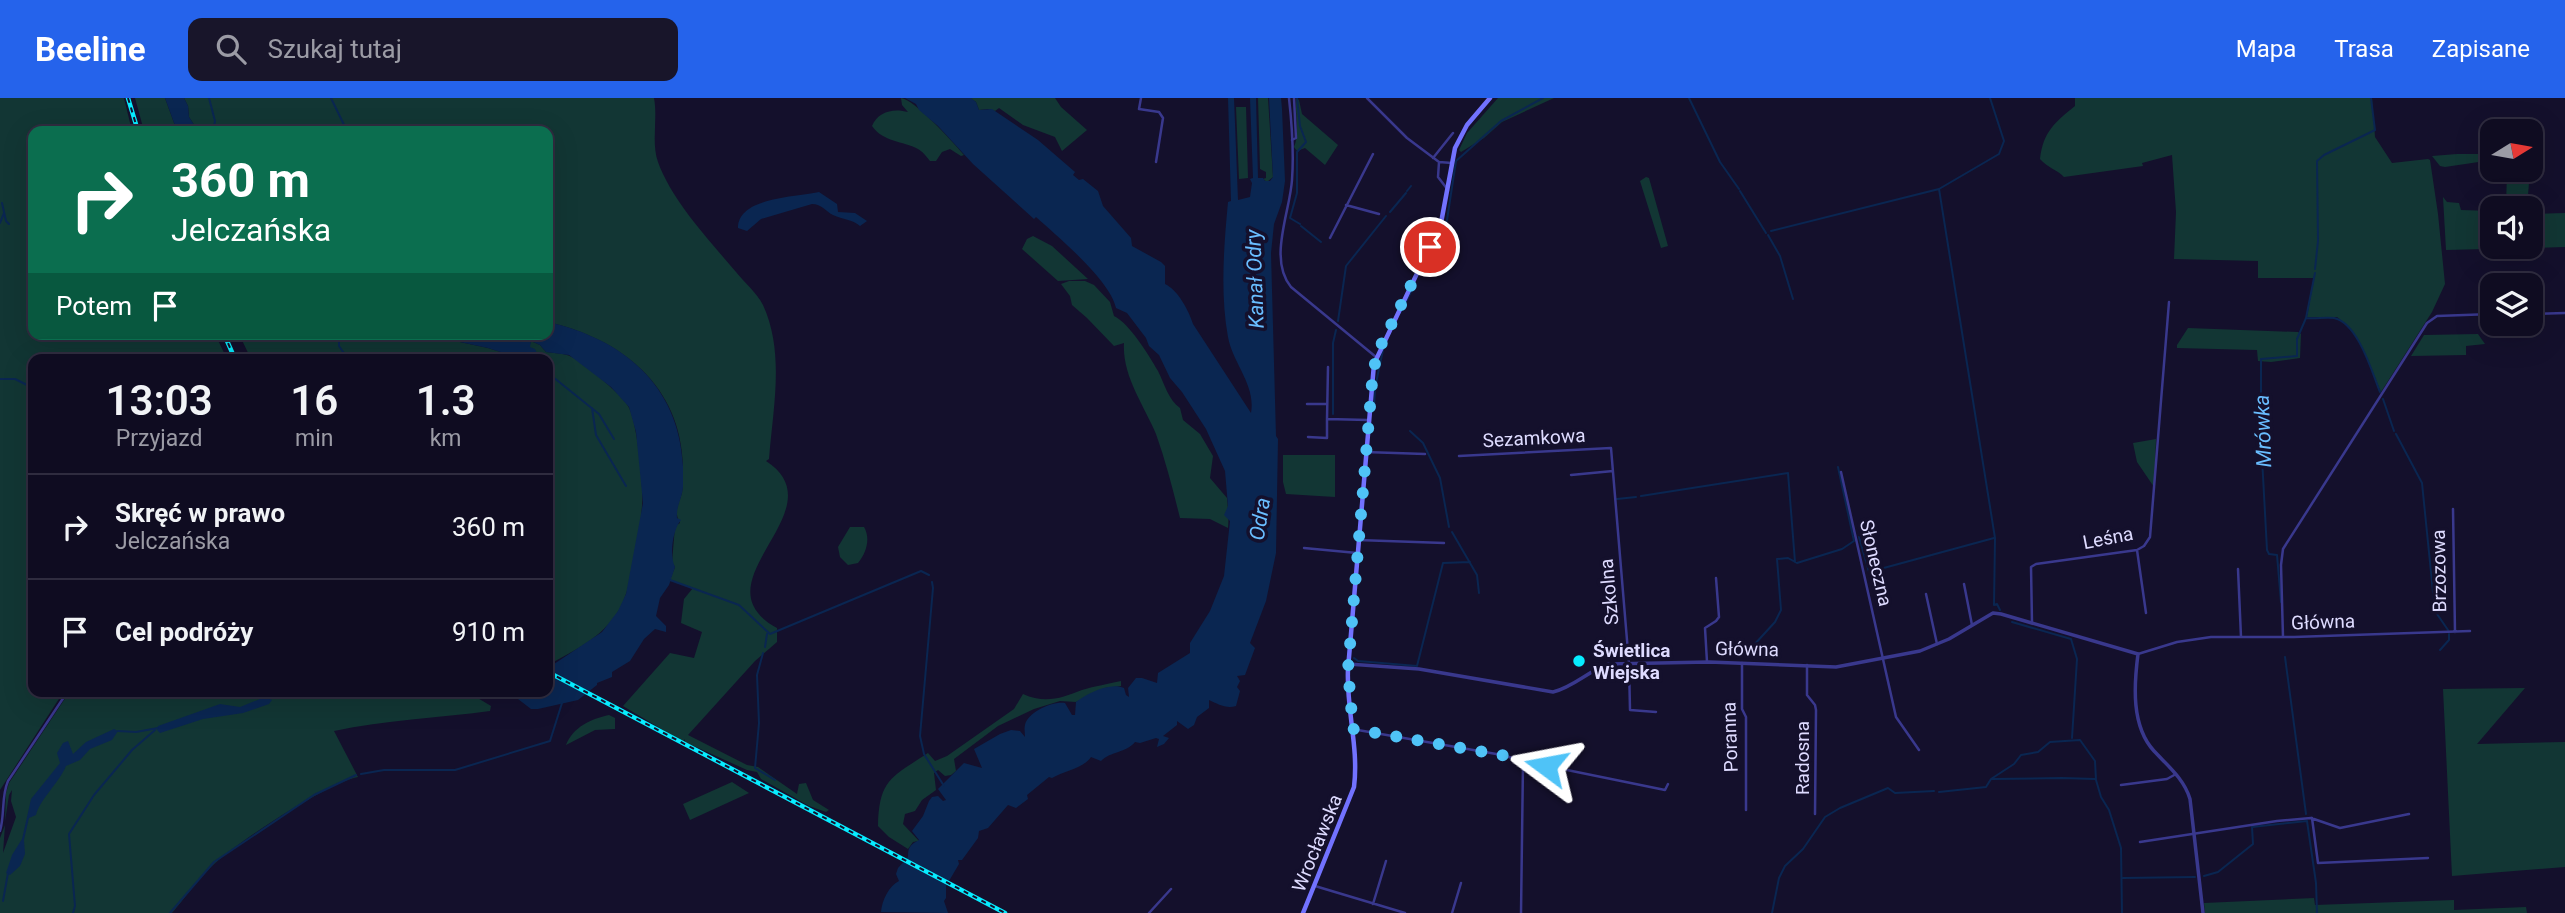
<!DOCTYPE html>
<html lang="pl">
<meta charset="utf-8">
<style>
body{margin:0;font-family:Roboto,sans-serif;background:#18152a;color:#f1f3f6;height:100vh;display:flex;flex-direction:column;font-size:26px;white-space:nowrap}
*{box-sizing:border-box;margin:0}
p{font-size:23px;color:#9b9ba5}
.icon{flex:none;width:38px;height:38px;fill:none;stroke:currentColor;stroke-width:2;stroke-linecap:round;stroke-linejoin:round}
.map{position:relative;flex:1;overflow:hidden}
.side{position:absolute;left:28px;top:256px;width:525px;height:343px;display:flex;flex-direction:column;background:#0f0c21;border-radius:14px;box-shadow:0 7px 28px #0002,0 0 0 2px #2f2c3f}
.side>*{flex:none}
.guide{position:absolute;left:28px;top:28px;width:525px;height:214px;border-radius:14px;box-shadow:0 7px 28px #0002,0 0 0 2px #2f2c3f;background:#0b6e4f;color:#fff;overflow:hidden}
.needle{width:46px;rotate:79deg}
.controls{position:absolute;left:2480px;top:21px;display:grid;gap:14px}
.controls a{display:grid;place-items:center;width:63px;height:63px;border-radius:14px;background:#0f0c21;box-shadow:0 7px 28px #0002,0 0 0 2px #2f2c3f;font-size:35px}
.pin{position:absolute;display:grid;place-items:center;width:60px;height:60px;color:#fff;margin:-30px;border:4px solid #fff;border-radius:50%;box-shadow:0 2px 7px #0007}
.me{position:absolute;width:77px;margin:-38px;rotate:283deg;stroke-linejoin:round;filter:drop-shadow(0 0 5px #0008)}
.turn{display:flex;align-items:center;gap:24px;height:147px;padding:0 28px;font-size:32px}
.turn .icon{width:91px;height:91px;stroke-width:2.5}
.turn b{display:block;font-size:49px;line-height:60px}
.then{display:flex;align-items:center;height:66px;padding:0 28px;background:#0003;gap:14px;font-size:26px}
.eta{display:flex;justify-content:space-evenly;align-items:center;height:119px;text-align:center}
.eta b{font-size:42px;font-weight:600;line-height:49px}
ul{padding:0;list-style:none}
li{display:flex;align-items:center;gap:21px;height:105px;padding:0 28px;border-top:2px solid #2f2c3f}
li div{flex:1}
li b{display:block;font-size:26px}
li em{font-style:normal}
header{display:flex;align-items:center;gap:42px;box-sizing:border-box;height:98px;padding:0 35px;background:#2563eb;color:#fff}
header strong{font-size:33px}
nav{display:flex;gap:38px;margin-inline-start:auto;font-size:24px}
.search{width:490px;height:63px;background:#18152a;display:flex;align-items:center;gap:18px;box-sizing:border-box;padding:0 24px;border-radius:14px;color:#9b9ba5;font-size:26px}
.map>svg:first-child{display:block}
.green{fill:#123634}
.water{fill:#0a2651}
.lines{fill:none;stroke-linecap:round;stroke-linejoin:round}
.stream{stroke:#0a2651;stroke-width:2}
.minor{stroke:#39388d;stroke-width:2.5}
.tertiary{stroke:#39388d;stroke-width:3.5}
.secondary{stroke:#7272ff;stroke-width:4.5}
.rail-casing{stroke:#07ecff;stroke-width:4.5}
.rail{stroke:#14102c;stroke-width:2;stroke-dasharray:5;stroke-linecap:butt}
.route{stroke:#4fc3f7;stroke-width:12;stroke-dasharray:0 21.6}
.poi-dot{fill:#07ecff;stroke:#14102c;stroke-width:2.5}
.labels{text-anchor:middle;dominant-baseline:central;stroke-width:7;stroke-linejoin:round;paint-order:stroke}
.street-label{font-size:19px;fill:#dedbff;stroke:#14102c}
.poi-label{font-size:19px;font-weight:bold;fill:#dedbff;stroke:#14102c;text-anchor:start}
.water-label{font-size:21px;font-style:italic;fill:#69bdff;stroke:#14102c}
</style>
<header>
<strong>Beeline</strong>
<div class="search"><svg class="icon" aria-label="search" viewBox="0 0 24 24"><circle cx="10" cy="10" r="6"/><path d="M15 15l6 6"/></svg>Szukaj tutaj</div>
<nav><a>Mapa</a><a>Trasa</a><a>Zapisane</a></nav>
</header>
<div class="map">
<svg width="2565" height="815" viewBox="0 0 2565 815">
<rect width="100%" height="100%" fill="#14102c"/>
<path class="green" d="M0,0H124L132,33H33V236H215L227,261H33V593H64L0,692Z
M135,0H165L177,33H144Z
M184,0H654C658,21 651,44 658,64C672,103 709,142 736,174C744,184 757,195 763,207C785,255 773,310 769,361L766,363C841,412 693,484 777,530V544L755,563L688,637L747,667L758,669L797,696L799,686L806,685L813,702L829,712L826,714L809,708L761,681L757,674L747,672L685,644V641L683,644L623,608L670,555L694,560L702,534L681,525L684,501L693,490L670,482L675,469L672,464L675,428L680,425C673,413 679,406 682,395C683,387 683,376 683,368C681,287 621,241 548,224V33H198L189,19L188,8Z
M901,0C914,1 953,44 964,57L961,58L950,51L942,54L936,63H930C927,59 922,53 918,51C903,43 883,44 872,28C878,13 894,10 908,14L902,7Z
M970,0H1055L1061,9L1087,32L1062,53L1055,39L1023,27L999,10L995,13L988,11L979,12L976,4Z
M1258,0H1268L1273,79L1267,84L1263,81L1266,80V74L1260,71Z
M1296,0L1299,2L1302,16L1338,47L1325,67L1305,50L1297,53L1294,49C1300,35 1295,17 1296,0Z
M1498,0H1554L1502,24L1484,40L1461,54L1459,52L1467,35Z
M2075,0H2372L2375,39L2392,65L2428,61L2430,62L2438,116L2445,186L2432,214L2381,294C2369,266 2363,238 2337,219H2307L2314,180H2258V163L2174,161L2176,114L2172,57L2142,65L2143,68L2064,79C2056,71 2048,70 2040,61C2043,34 2055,24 2075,8Z
M1236,9H1246L1248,80L1239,81Z
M2457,56H2492V62L2445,69L2440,68L2432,58Z
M2507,72H2530L2527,110H2506Z
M1646,79L1649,80L1668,148L1661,150L1640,83Z
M2443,99L2447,104L2459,105L2461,112L2492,113V149H2530L2531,116L2565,115V149L2446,152Z
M1033,138L1052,148L1088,181L1058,183L1022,151L1027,141Z
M1069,183H1085L1094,187L1110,204L1114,218C1130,226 1148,256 1158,273C1165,287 1168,301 1180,310L1183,322L1200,336L1213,358L1210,380L1227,400C1228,411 1229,421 1228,430L1210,421L1180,420C1173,392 1166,364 1156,336C1144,307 1122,278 1124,245L1114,248L1087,220L1072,207L1070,198L1061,186Z
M2188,230L2298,234L2301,236L2300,260L2271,264L2258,263L2257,252L2177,250V247Z
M239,236H423L488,250L522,261H251Z
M2478,236L2485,246L2466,248V257L2411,258L2424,237Z
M531,243L540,247L546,254C552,255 560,255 567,257C580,261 620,295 628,308C637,321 644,391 642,408C640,434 632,491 619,512C602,540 575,552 548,567V261H540L529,249Z
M2156,341L2154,389L2137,364L2133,345Z
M1283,357H1335V399L1286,396L1283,384Z
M850,429H864C871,441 866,455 858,465L848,467L840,459L838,449Z
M1121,583V588L1105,590L1076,604L1060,603L1034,611L998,628L954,661L956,673L951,677L945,678L938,672L934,675L936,692L922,702L915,713L905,716L903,726L919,743L913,744L908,751L889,739L878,728C879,681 892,679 928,655L935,663L947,658L1014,611L1023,596C1045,606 1062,600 1082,592C1095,588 1108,586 1121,583Z
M2525,590L2477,646L2565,644V769L2452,778L2443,591Z
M70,593H476V599L491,608L490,613C438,620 385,622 334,633L358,679C327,685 234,746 211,769C196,783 185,800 172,815H0V740L5,727L3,755L16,719L11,703L12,692L9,697L5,723L6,695L9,685Z
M609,617L615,620V631L595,632L566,647C573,629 591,621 609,617Z
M732,684L749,695L690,722L683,706Z
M2314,800L2315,807L2454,802V812L2526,809L2527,815H2205L2204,805Z"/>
<path class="water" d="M165,0H184L188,8L189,19L198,33H177Z
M905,0H971L976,4L979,12L992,11L1038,42L1075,74L1073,77L1079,82L1083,81L1098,93L1103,108L1131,140L1132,148L1161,164L1165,168V186C1178,192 1189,213 1193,226L1251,315C1256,287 1233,266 1228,239C1220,195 1224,147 1228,104L1231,103L1228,0H1234L1238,102L1250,99L1252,85L1250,81L1253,80L1250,0H1256L1258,80H1263L1265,83H1270L1273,79L1269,0H1281L1282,11L1285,83L1282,104L1274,126L1271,155L1276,338L1278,341L1276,455L1266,503L1250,545L1255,550L1245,577L1237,578L1240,583L1237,589L1240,593L1236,608C1226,611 1218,606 1209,602V610L1197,619L1194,627L1188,631L1177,623V627L1163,638L1169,640L1164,646L1157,649L1159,641L1156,640L1140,645L1135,644C1126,655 1111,653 1101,663L1091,659C1084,670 1064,673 1052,680L1049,679L1027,697L1028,701L1016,710L1008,707L988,730L979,733L978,740L962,762H958L959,766L946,788V800L944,803L948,815L881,814C882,802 889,788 899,783L896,776L898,770L908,759C908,749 910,747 919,742L912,733L923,718L929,703L932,699L938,698L943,703L946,702L938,691L964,665L982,670L974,651L1000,636L1011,632L1020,633L1025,639C1025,635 1024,631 1025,627C1028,614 1052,603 1065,605L1072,617H1075L1076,604C1088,595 1110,584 1124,590L1126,597L1129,599L1128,590L1136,580H1142L1157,585L1158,575L1190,555V545L1210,513L1224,478L1230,423L1224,417L1228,408L1225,373L1206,331L1182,294L1170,280L1159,257L1149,248L1146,240L1127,215L1116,210C1110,182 1058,139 1036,119L1034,121L973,66L938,28L919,12L916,6Z
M819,94L837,106L838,114L855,115L867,123L860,128C852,121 843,122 833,117C825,113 822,106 812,106L761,121L747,133L738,130C738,99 797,99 819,94Z
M548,224C623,241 679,287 683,368C683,375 683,383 683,389C682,401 676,408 677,420L681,422C673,431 669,457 675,469L669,487L660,500L656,518L666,528V534L655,531L644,541L630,563L612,574V579L597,585V587L578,602L538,611H531L518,601L505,597L504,593H548V570L602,534L618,513L626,496L643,405L636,334L629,309L611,289L569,257L546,254L540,247L531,243L530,249L535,251L540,261H522L488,250L423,236H548Z
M265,599L272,602L269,606L243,615L203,621L160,635L157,632L158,628L220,606L240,609Z
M114,631L118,633L112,642L90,651L80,662L66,668C59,685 40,701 36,717L29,720L24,742L25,756L20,768L10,777L6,775L12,757L22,741L31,701L60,665L57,655L63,645L68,643L73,656L86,644Z"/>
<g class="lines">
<path class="stream" d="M331,0L347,33
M1297,0L1300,28L1306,44L1297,54V95L1290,120L1300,126
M1689,0L1720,64L1739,91
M1990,0L2004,43L1999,56L1939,91L1995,440L1994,507L1997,506L2000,512
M57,27L62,33
M208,33L214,28L215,23L209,0
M1407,93L1411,88
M1740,93L1766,135
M2,105L6,123L9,126
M1390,114L1406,95
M0,125L4,115
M1301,128L1321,144
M1771,133L1939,91
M1768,137L1780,158L1793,201
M1428,159L1447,122L1456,63L1501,23L1543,0
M2315,171L2318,143L2317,63L2324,57L2375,32L2371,0
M1400,215L1414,188
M2306,220C2315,221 2325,219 2334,220C2358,225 2372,274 2380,294
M1338,223L1346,168L1386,118
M339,236V248L348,261
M548,275L599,316L614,341
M0,281H15L33,290
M1376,285L1383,252
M2383,301L2394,333
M1374,309L1375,291
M592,310L596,337L626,388
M1333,316V245L1336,232
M1410,333L1423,345L1440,380L1449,429
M2396,336L2422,385L2434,504L2437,516L2448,532
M1641,398L1788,375L1795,464
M1617,401L1636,399
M1452,434L1477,477L1479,495
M1859,439L1869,474L1994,440
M670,482L739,507L770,536L921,473L929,477
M932,484L933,490L920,638L924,656L944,688
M2281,504L2277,457L2269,456L2267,452L2261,341V261L2297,258V241L2306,220L2315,175
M2012,524L2071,541L2077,561L2072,640
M1753,548L1775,524L1781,512L1777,461L1788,460L1797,465L1842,451L1854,443L1838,369
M765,549L767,536
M2440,552L2449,542V536
M763,555L757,577L759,625L755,670L775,682
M2285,559L2306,716
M1354,560L1358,563L1417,568L1443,465L1470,464
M311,593L328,598L334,593
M266,599L289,593
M118,633L136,634L158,630
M361,676L384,672H455L550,643L562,605
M1992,681L2062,680L2095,681
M1939,694L1986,689L1991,681L2014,666L2021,657L2038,654L2050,644L2080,642L2095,663L2096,682L2101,699L2109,712L2121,750L2122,815
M2204,778L2218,774L2253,746L2252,729L2307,723L2316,785L2317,815
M2123,780L2195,779
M3,803L8,775
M73,815L75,808L69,736L94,697L132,652L155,632
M170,815L214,764L314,697L356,677
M1772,815L1779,780L1785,768L1803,751L1825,719L1840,710L1888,690L1895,695L1934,693"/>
<path class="minor" d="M1141,0L1139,11L1159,14L1163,20L1156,64
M1289,0C1292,27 1294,55 1292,82C1290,114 1268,161 1291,189L1376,259
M1367,0L1407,40L1439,64L1452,65
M1292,42L1296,40L1294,0
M1433,60L1453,35
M1439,64L1438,79L1448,92
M1346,107L1379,116
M1330,140L1373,56
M2530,216L2565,215
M1328,269L1327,321L1368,322
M1307,306H1327
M1308,339L1327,340V321
M1365,354L1425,356
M1459,358L1611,350L1629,566L1630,612L1656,614
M1841,374L1896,619L1919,652
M1571,377L1613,373
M2453,411L2455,534
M1358,442L1444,445
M1304,450L1357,455
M2137,452L2146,515
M2238,471L2241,539
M1964,486L1972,527
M1926,496L1937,546
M2032,525L2031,469L2036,466L2137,452L2144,448L2150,439L2169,204
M2283,539L2281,467L2283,451L2427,225L2437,218L2492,216
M2138,556L2177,544L2211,539H2294L2470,533
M1707,564L1705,530L1716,523L1719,519L1716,480
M1742,565V611L1746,619V712
M1807,567V597L1815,607L1816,612L1815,716
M1352,631L1502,657L1523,663L1665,692L1668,686
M2121,687L2167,681L2176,676
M2312,720L2318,765L2428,760
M0,733C5,716 1,699 8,683L68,593
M2140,744L2277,723L2311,720L2340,730L2409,716
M1315,788L1405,815
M1373,806L1386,763
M1149,815L1171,791
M1452,815L1461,785
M1521,815L1523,665"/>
<path class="tertiary" d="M1348,566L1419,571L1553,594C1574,589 1589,572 1609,566L1709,564L1836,569L1920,553L1949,541L1993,515L2001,516L2138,556C2134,587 2131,628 2154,653C2168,668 2184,681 2190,701L2203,815"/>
<path class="secondary" d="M1303,815L1354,689C1359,649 1346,611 1348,571L1374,266L1441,125L1455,50L1467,27L1490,0"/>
<g class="rail-casing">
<path id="rail" d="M128,0L138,33
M224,236L235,261
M548,574L1005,815"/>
</g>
<use href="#rail" class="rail"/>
</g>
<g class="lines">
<path class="route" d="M1430,149L1379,251L1373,273L1348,571L1353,631L1502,657L1546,668"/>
</g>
<circle class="poi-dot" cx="1579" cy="563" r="7"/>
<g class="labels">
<g class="street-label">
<text transform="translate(1534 340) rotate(-3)">Sezamkowa</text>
<text transform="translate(2108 440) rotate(-11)">Leśna</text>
<text transform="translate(1876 465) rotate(77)">Słoneczna</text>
<text transform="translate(2439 473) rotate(-91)">Brzozowa</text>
<text transform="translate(1609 494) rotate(-95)">Szkolna</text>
<text transform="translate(2323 524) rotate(-2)">Główna</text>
<text transform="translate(1747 551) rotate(1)">Główna</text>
<text transform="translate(1730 639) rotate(-92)">Poranna</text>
<text transform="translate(1802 660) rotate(-90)">Radosna</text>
<text transform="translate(1317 745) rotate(-68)">Wrocławska</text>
</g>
<g class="poi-label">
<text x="1593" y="552">Świetlica<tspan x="1593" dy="22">Wiejska</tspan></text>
</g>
<g class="water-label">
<text transform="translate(1255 181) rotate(-92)">Kanał Odry</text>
<text transform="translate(2263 333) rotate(-92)">Mrówka</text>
<text transform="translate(1260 421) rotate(-81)">Odra</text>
</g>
</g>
</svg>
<div class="controls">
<a><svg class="needle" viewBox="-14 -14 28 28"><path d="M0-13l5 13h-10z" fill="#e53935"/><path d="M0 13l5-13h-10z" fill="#9b9ba5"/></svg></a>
<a><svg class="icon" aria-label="sound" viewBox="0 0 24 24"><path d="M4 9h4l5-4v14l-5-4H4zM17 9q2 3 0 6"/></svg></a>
<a><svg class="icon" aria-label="layers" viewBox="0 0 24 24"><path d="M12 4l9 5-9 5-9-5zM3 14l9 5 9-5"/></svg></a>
</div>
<div class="pin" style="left:1430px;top:149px;background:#d93025"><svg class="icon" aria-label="arrive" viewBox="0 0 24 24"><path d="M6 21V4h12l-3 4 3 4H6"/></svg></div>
<svg class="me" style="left:1546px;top:668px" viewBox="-20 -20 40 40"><path d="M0-17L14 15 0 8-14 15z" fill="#4fc3f7" stroke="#fff" stroke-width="4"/></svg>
<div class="guide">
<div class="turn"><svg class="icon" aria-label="right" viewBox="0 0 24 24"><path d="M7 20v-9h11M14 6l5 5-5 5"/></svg><div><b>360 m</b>Jelczańska</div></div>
<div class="then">Potem<svg class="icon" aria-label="arrive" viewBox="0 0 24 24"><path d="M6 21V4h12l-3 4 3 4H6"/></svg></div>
</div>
<section class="side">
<div class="eta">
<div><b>13:03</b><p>Przyjazd</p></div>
<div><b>16</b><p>min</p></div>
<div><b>1.3</b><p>km</p></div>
</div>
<ul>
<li><svg class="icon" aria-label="right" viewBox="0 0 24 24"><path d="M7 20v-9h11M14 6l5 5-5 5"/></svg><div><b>Skręć w prawo</b><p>Jelczańska</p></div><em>360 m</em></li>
<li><svg class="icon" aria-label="arrive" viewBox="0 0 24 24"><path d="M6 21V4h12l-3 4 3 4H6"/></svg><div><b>Cel podróży</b></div><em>910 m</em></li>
</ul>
</section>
</div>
